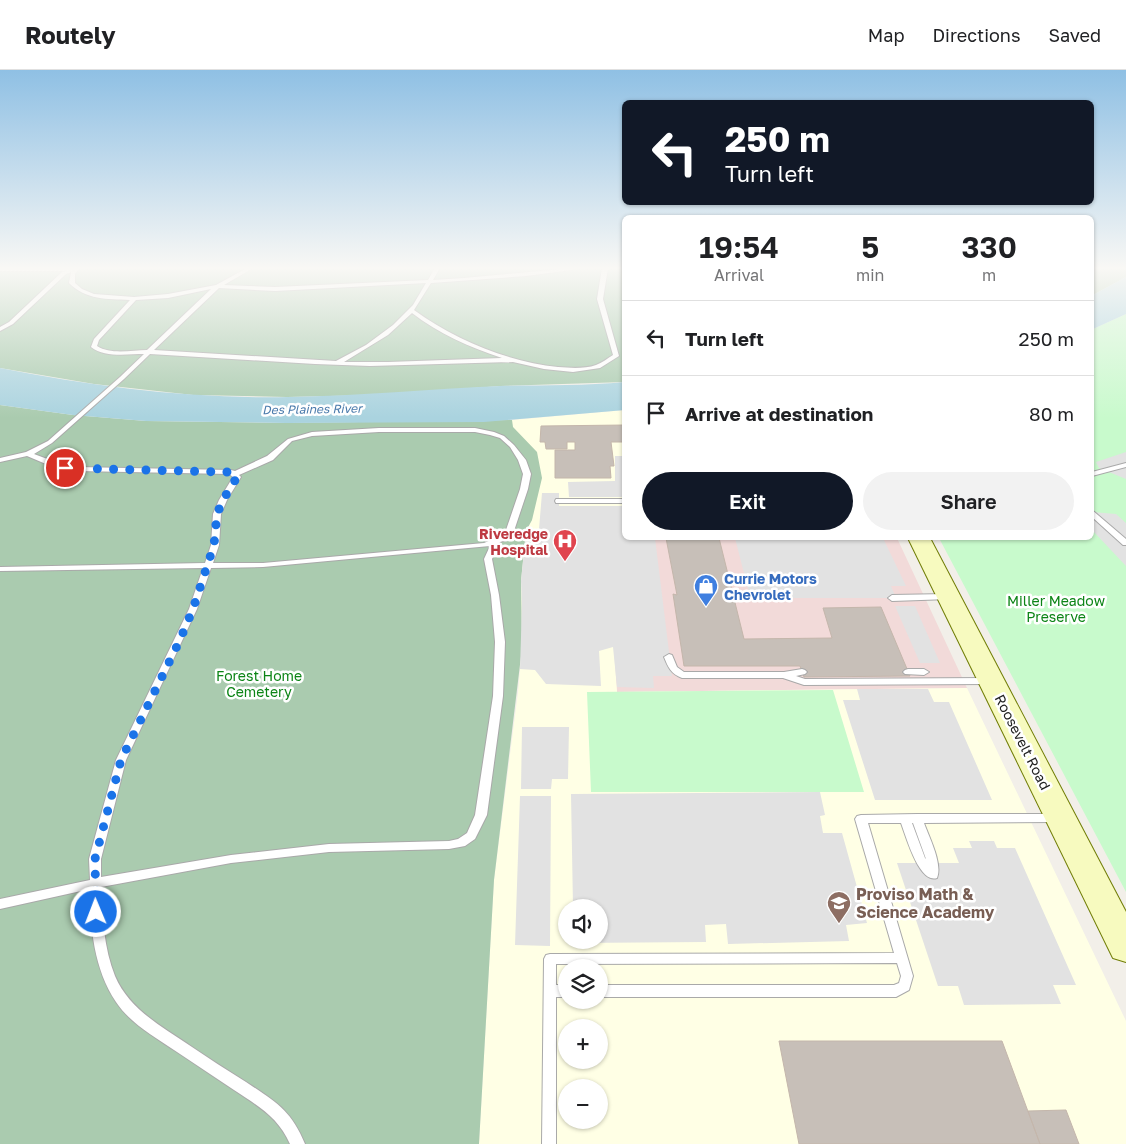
<!DOCTYPE html>
<meta charset="utf-8">
<style>
body{margin:0;font-family:"Golos Text",sans-serif;background:#f2f2f2;color:#202124;height:100vh;display:flex;flex-direction:column;font-size:19px;white-space:nowrap}
*{box-sizing:border-box;margin:0}
p{font-size:16px;color:#757577}
.icon{flex:none;width:28px;height:28px;fill:none;stroke:currentColor;stroke-width:2;stroke-linecap:round;stroke-linejoin:round}
.map{position:relative;flex:1;overflow:hidden}
.drawer{position:absolute;left:622px;top:145px;width:472px;height:325px;display:flex;flex-direction:column;background:#fff;border-radius:8px;box-shadow:0 1px 4px #0004}
.drawer>*{flex:none}
.top-card{position:absolute;left:622px;top:30px;width:472px;height:105px;border-radius:8px;box-shadow:0 1px 4px #0004;background:#111827;color:#fff;overflow:hidden}
.buttons{position:absolute;left:558px;top:829px;display:grid;gap:10px}
.buttons a{display:grid;place-items:center;width:50px;height:50px;border-radius:50%;background:#fff;box-shadow:0 1px 4px #0004;font-size:25px}
.pin{position:absolute;display:grid;place-items:center;width:42px;height:42px;color:#fff;margin:-21px;border:2px solid #fff;border-radius:50%;box-shadow:0 1px 5px #0007}
.me{position:absolute;width:55px;margin:-28px;rotate:359deg;stroke-linejoin:round;filter:drop-shadow(0 0 4px #0008)}
.turn{display:flex;align-items:center;gap:18px;height:105px;padding:0 20px;font-size:22px}
.turn .icon{width:65px;height:65px;stroke-width:2.5}
.turn b{display:block;font-size:35px;line-height:42px}
.eta{display:flex;justify-content:space-evenly;align-items:center;height:85px;text-align:center}
.eta b{font-size:30px;font-weight:600;line-height:35px}
.primary-button{display:flex;gap:10px;margin-top:auto;padding:10px 20px}
.primary-button a{flex:1;height:58px;border-radius:30px;background:#111827;color:#fff;font-size:20px;font-weight:600;line-height:58px;text-align:center}
.primary-button a+a{background:#f2f2f2;color:#202124}
ul{padding:0;list-style:none}
li{display:flex;align-items:center;gap:15px;height:75px;padding:0 20px;border-top:1px solid #e0e0e0}
li div{flex:1}
li b{display:block;font-size:19px}
li em{font-style:normal}
header{display:flex;align-items:center;gap:30px;box-sizing:border-box;height:70px;padding:0 25px;background:#fff;border-bottom:1px solid #e0e0e0}
header strong{font-size:24px}
nav{display:flex;gap:28px;margin-inline-start:auto;font-size:18px}
.map>svg:first-child{display:block}
.commercial{fill:#f2dad9}
.education{fill:#ffffe5;fill-rule:evenodd}
.cemetery{fill:#aacbaf}
.park{fill:#c8facc}
.parking{fill:#e2e2e2}
.water{fill:#aad3df}
.building{fill:#c7bfb8;stroke:#c4b6ab}
.lines{fill:none;stroke-linecap:round;stroke-linejoin:round}
.service-casing{stroke:#a9a9a9;stroke-width:2}
.secondary-casing{stroke:#707d05;stroke-width:2}
.service{fill:#fff;fill-rule:evenodd}
.secondary{fill:#f7fabf;fill-rule:evenodd}
.route{stroke:#1a73e8;stroke-width:9;stroke-dasharray:0 16.2}
.labels{text-anchor:middle;dominant-baseline:central;stroke-width:5;stroke-linejoin:round;paint-order:stroke}
.far-water-label{font-size:12px;font-style:italic;fill:#4a7aab;stroke:#fff}
.health-label{font-size:14px;font-weight:bold;fill:#be3a42;stroke:#fff;text-anchor:end}
.shop-label{font-size:14px;font-weight:bold;fill:#366cbe;stroke:#fff;text-anchor:start}
.park-label{font-size:14px;fill:#0c8416;stroke:#fff}
.street-label{font-size:14px;fill:#222;stroke:#fff}
.near-education-label{font-size:16px;font-weight:bold;fill:#785e54;stroke:#fff;text-anchor:start}
</style>
<header>
<strong>Routely</strong>
<nav><a>Map</a><a>Directions</a><a>Saved</a></nav>
</header>
<div class="map">
<svg width="1126" height="1074" viewBox="0 0 1126 1074">
<rect width="100%" height="100%" fill="#f2efe9"/>
<path class="commercial" d="M625,436V468H897L967,618L617,622L606,472Z"/>
<path class="education" d="M625,340V436H616L619,472H606L617,622L967,618L1126,951V1074H479L494,810L518,622L522,578L521,511L526,461L532,450L537,383L512,357V350ZM566,838H599V870H566ZM566,898H599V930H566ZM566,958H599V990H566ZM566,1018H599V1050H566Z"/>
<path class="cemetery" d="M0,198H625V312L501,316L373,325L287,327L193,325L94,314L0,298Z
M1093,198H1126V207L1093,225Z
M0,335L73,345L146,351L286,353L512,350L513,357L537,382L542,408L532,450L526,461L521,511L522,578L494,810L479,1074H0Z"/>
<path class="park" d="M1126,244V822L939,468H1092L1093,259Z
M833,620L864,722H591L587,622Z"/>
<path class="parking" d="M1126,382V409L1099,398L1096,392Z
M615,386H625V427H569L568,412L615,411Z
M542,423H559V436H625V468H655L672,606H653L654,618L617,617L613,577L599,581L601,616L546,614L535,600L520,599L522,535L521,511L526,461L539,459Z
M1092,442L1116,444L1126,453V496L1093,461Z
M735,468H883L906,516H891L896,528H761L748,519Z
M895,536H915L940,593H920Z
M857,619H928L934,632H949L992,730H875L843,630H860Z
M522,657H569L568,709H552L551,719H521Z
M820,722L825,745L820,746L823,763H842L867,853L846,855L849,871L728,874L726,854L705,855L706,872L574,873V870H599V838L573,837L571,724Z
M520,726H551L550,876L515,875Z
M969,771H994L997,778H1015L1076,915H1053L1061,934L964,935L958,916H938L897,793H959L953,778H972Z"/>
<path class="water" d="M1126,207V244L1093,259V225Z
M0,298C95,317 192,329 289,327C360,326 430,319 500,316C542,315 583,316 625,312V340L484,352L286,353L146,351L73,345L0,335Z"/>
<path class="building" d="M625,355V372H611L614,396H610L611,408H555V380H575V372H567V379H546L545,372H540L541,356Z
M666,468H719L744,569L832,568L823,538L881,537L910,606L804,607L800,596H684L673,524L677,525Z
M779,971H1002L1040,1074H799Z
M1066,1040L1079,1074H1040L1028,1041Z"/>
<g class="lines">
<g class="service-casing">
<path id="service" d="M0,198H79L75,204V213L82,219L94,224L134,227L168,224L216,215L247,198H253L224,215L275,217L428,210L435,198H440L433,210L464,208L573,198L571,200L526,206L431,213L414,240C455,270 509,292 558,297C570,298 585,299 596,295C602,293 608,288 613,285L597,229L602,198H608L603,229L619,286L600,298L573,302L544,299L513,292L370,296L315,294L150,284L124,309L52,373L34,384L58,393L77,397L231,400L235,401L267,386L288,369L312,362L379,358H475L494,362L504,366L514,375L526,390L531,404L528,419L514,461L507,470L500,472L492,489L499,525L505,572L503,626L487,745L475,769L465,776L449,779L329,782L231,793L101,817C102,846 104,879 115,906C129,939 161,956 189,975C208,988 227,1000 246,1012C276,1032 291,1040 305,1074H290C278,1047 258,1036 234,1020C214,1007 194,993 174,980C153,966 130,953 116,932C94,899 90,858 90,819L0,839V829L90,810L89,789L116,690L189,539L203,498L0,501V497L205,493L211,475L213,444L219,430L233,407L229,404L77,401L53,397L27,386L0,392V388L26,382L48,371L120,307L144,284C127,284 105,288 91,277L94,269L130,230C107,229 86,230 69,213L71,202L66,204L13,254L0,261V257L9,252L62,202L66,201H0ZM426,213L413,235L393,255L366,275L336,291L154,280L219,218L275,221ZM211,219L147,280C132,280 111,285 97,276L99,270L136,230L168,228ZM412,243C439,264 469,277 502,288L388,292H344L388,265ZM379,362H475L490,365L500,368L510,377L518,390L523,404L520,419L506,460L501,466L484,473L263,493H213L219,475L221,444L227,430L241,407L239,405L273,390L292,371L312,366ZM490,476L484,489L491,525L495,572L493,626L475,745L467,763L458,769L449,771L329,774L231,785L101,807V789L126,690L197,539L211,498L263,497Z
M1126,393V397L1092,406V402Z
M556,429H625V433H556L555,431Z
M1092,440L1126,469V475H1123L1092,447Z
M947,524L950,525L951,527L950,529L892,531L888,528L892,525Z
M669,584L672,585L677,597L684,602H784L802,599L805,600L807,602L805,604L796,606L805,609L988,608L993,611L988,614L804,615L783,608H682C671,604 668,597 664,587Z
M908,599H924L929,602L924,605L905,604L903,602L905,600Z
M917,744H1055L1059,745L1061,748L1059,751L1055,752L924,753C929,767 943,794 937,808C919,814 906,766 901,753H868L913,906L909,920L896,927H599V915H894L899,913L901,906L897,893L556,894V915H566V927H556V1074H542L544,889L546,885L550,884L894,883L855,749L857,746L861,745ZM912,753H913L926,789L925,788Z"/>
</g>
<g class="secondary-casing">
<path id="secondary" d="M908,468H930L1126,842V892L1113,888Z"/>
</g>
<use href="#service" class="service"/>
<use href="#secondary" class="secondary"/>
</g>
<linearGradient id="sky" x2="0" y2="1"><stop stop-color="#8fc0e4"/><stop offset="0.57" stop-color="#f9f8f5"/><stop offset="1" stop-color="#f9f8f5" stop-opacity="0"/></linearGradient>
<rect width="1126" height="348" fill="url(#sky)"/>
<g class="lines">
<path class="route" d="M65,398L223,402H231L237,407L223,430L217,444L214,475L193,539L179,572L121,690L95,789L96,842"/>
</g>
<defs>
<g id="hospital-pin" transform="scale(1.25)"><path d="M0 17L-7.5 6A9.5 9.5 0 1 1 7.5 6Z" fill="#e0444e" stroke="#fff"/><path d="M-5-5h3v3.5h4V-5h3V5h-3V1.5h-4V5h-3Z" fill="#fff"/></g>
<g id="shop-pin" transform="scale(1.25)"><path d="M0 17L-7.5 6A9.5 9.5 0 1 1 7.5 6Z" fill="#3f7fe0" stroke="#fff"/><path d="M-5-2.5h2.3a2.7 3.5 0 0 1 5.4 0H5L5.5 6h-11ZM-1.5-2.5h3a1.5 2.3 0 0 0-3 0Z" fill="#fff"/></g>
<g id="school-pin" transform="scale(1.25)"><path d="M0 17L-7.5 6A9.5 9.5 0 1 1 7.5 6Z" fill="#8d6e63" stroke="#fff"/><path d="M0-5L7-2L0 1L-7-2ZM-4 1L0 2.5L4 1V4Q0 6-4 4Z" fill="#fff"/></g>
</defs>
<g fill-rule="evenodd">
<use href="#hospital-pin" x="565" y="471"/>
<use href="#shop-pin" x="706" y="516"/>
<use href="#school-pin" x="839" y="833"/>
</g>
<g class="labels">
<g class="far-water-label">
<text transform="translate(312 339) rotate(-1)">Des Plaines River</text>
</g>
<g class="health-label">
<text x="548" y="463">Riveredge<tspan x="548" dy="16">Hospital</tspan></text>
</g>
<g class="shop-label">
<text x="724" y="508">Currie Motors<tspan x="724" dy="16">Chevrolet</tspan></text>
</g>
<g class="park-label">
<text x="1056" y="530">Miller Meadow<tspan x="1056" dy="16">Preserve</tspan></text>
<text x="259" y="605">Forest Home<tspan x="259" dy="16">Cemetery</tspan></text>
</g>
<g class="street-label">
<text transform="translate(1023 672) rotate(63)">Roosevelt Road</text>
</g>
<g class="near-education-label">
<text x="856" y="824">Proviso Math &amp;<tspan x="856" dy="18">Science Academy</tspan></text>
</g>
</g>
</svg>
<div class="buttons">
<a><svg class="icon" aria-label="sound" viewBox="0 0 24 24"><path d="M4 9h4l5-4v14l-5-4H4zM17 9q2 3 0 6"/></svg></a>
<a><svg class="icon" aria-label="layers" viewBox="0 0 24 24"><path d="M12 4l9 5-9 5-9-5zM3 14l9 5 9-5"/></svg></a>
<a>+</a>
<a>−</a>
</div>
<div class="pin" style="left:65px;top:398px;background:#d93025"><svg class="icon" aria-label="arrive" viewBox="0 0 24 24"><path d="M6 21V4h12l-3 4 3 4H6"/></svg></div>
<svg class="me" style="left:96px;top:842px" viewBox="-20 -20 40 40"><circle r="17" fill="#1a73e8" stroke="#fff" stroke-width="3"/><path d="M0-11L8 9 0 5-8 9z" fill="#fff"/></svg>
<div class="top-card">
<div class="turn"><svg class="icon" aria-label="left" viewBox="0 0 24 24"><path d="M17 20v-9H6M10 6l-5 5 5 5"/></svg><div><b>250 m</b>Turn left</div></div>
</div>
<section class="drawer">
<div class="eta">
<div><b>19:54</b><p>Arrival</p></div>
<div><b>5</b><p>min</p></div>
<div><b>330</b><p>m</p></div>
</div>
<ul>
<li><svg class="icon" aria-label="left" viewBox="0 0 24 24"><path d="M17 20v-9H6M10 6l-5 5 5 5"/></svg><div><b>Turn left</b></div><em>250 m</em></li>
<li><svg class="icon" aria-label="arrive" viewBox="0 0 24 24"><path d="M6 21V4h12l-3 4 3 4H6"/></svg><div><b>Arrive at destination</b></div><em>80 m</em></li>
</ul>
<div class="primary-button"><a>Exit</a><a>Share</a></div>
</section>
</div>
